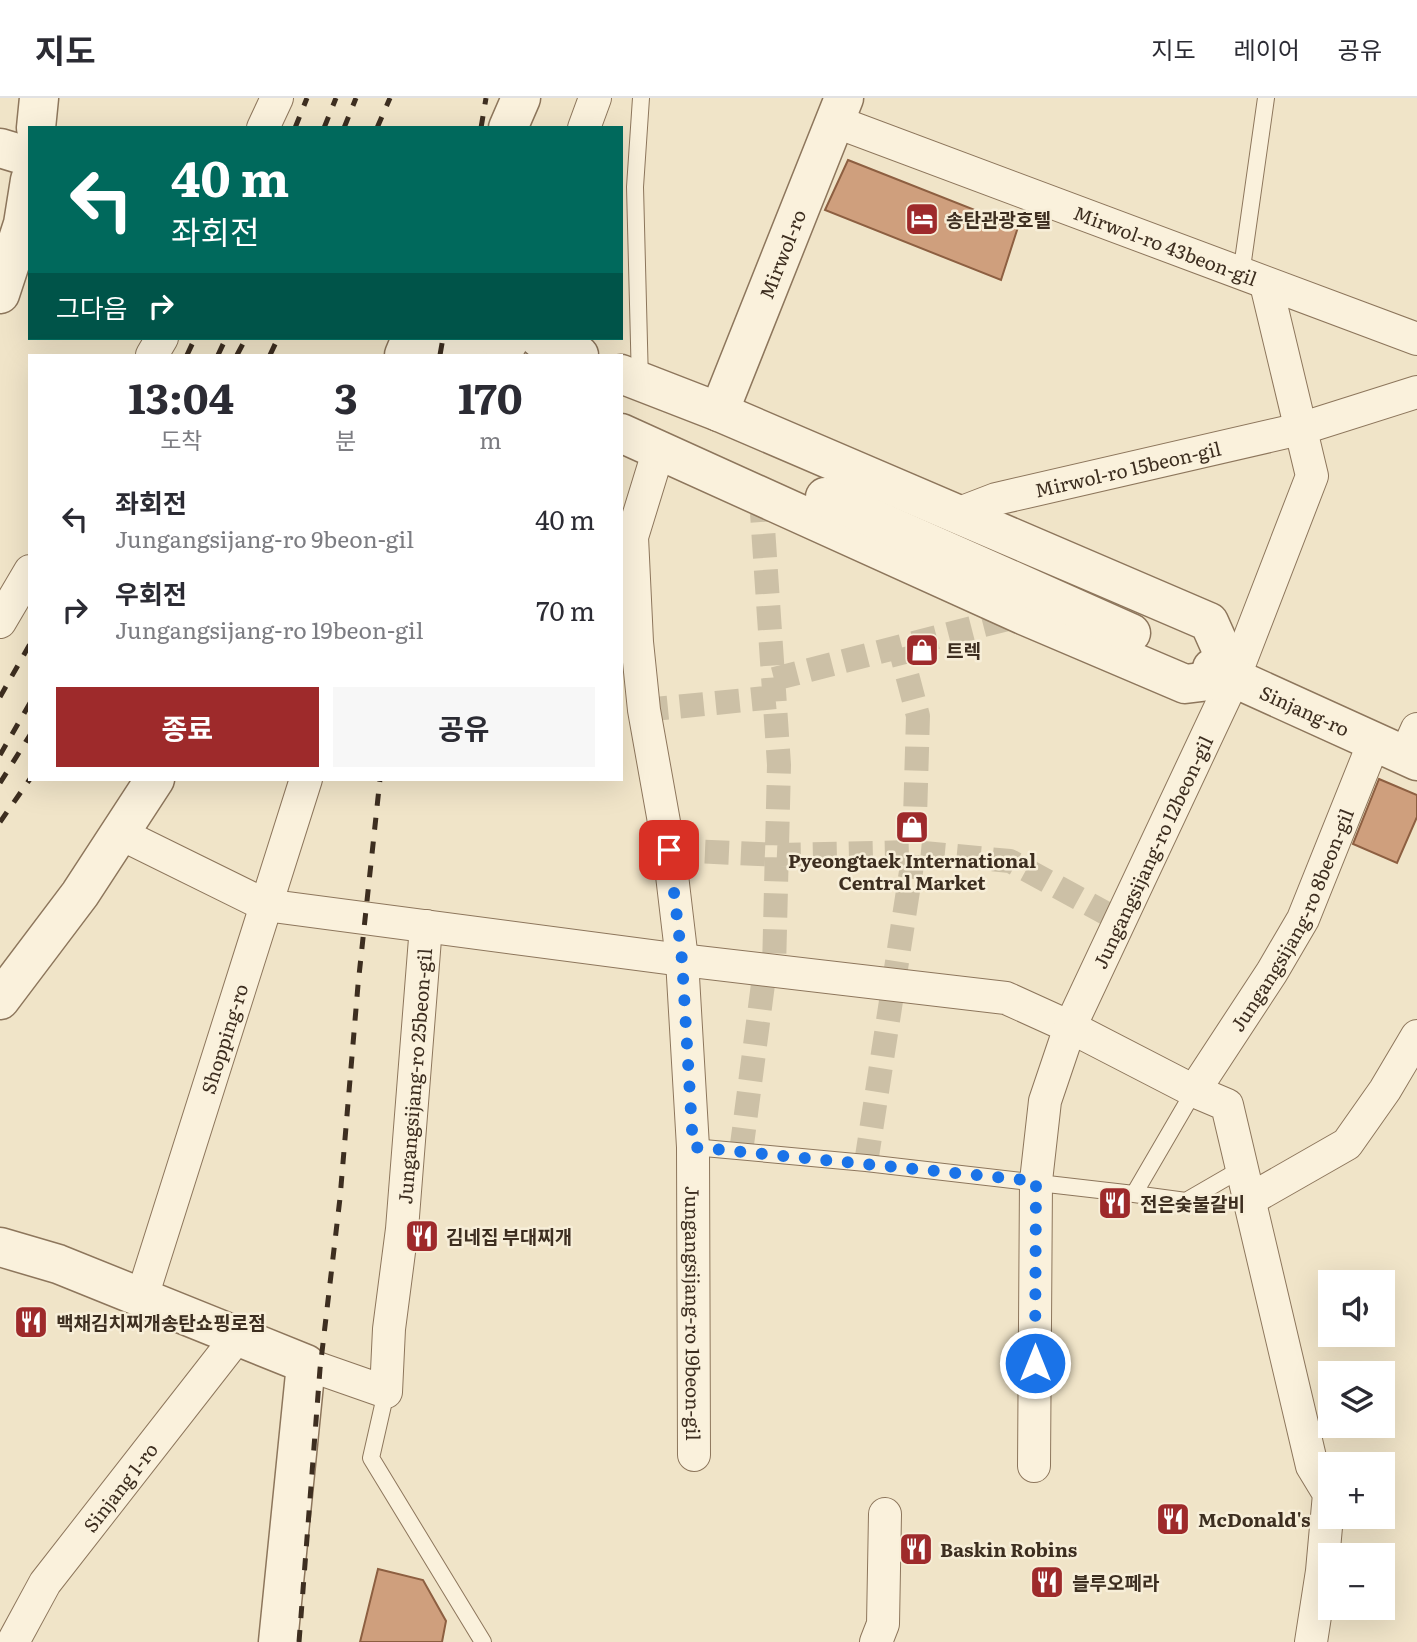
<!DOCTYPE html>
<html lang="ko">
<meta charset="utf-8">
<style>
body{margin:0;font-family:Literata,"Noto Sans KR",serif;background:#f7f7f7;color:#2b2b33;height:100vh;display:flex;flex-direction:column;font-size:26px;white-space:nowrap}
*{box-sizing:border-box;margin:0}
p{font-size:23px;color:#7c7c81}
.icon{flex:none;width:38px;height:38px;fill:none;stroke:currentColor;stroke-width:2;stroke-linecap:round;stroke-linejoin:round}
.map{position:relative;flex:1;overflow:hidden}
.side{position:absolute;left:28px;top:256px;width:595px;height:427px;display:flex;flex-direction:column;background:#fff;border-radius:0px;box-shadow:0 7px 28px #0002}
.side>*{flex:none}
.banner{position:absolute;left:28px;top:28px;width:595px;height:214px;border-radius:0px;box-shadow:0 7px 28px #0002;background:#00695c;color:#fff;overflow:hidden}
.tools{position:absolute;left:1318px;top:1172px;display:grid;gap:14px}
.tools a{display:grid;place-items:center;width:77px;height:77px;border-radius:0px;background:#fff;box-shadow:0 7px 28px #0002;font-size:35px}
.pin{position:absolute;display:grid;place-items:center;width:60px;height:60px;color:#fff;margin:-30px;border-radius:14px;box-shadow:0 4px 10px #0006}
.me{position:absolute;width:77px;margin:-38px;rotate:0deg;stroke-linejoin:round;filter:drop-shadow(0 0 5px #0008)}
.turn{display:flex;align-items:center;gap:24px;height:147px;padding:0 28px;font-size:32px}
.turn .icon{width:91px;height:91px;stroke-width:2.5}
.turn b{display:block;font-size:49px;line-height:60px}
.then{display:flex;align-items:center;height:66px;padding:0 28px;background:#0003;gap:14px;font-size:26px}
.eta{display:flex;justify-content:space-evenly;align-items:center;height:119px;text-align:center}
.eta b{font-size:42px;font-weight:700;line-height:49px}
.primary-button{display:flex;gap:14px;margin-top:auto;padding:14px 28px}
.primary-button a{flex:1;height:80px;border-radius:0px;background:#9e2a2b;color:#fff;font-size:28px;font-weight:700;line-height:80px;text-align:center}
.primary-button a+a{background:#f7f7f7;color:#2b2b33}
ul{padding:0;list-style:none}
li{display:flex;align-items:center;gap:21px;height:91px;padding:0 28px}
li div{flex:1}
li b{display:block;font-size:26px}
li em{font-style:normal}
header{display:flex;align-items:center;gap:42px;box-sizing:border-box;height:98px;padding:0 35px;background:#fff;border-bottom:2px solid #e1e1e2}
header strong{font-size:33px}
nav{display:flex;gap:38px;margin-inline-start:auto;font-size:24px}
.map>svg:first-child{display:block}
.building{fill:#cf9f7d;stroke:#8d5f41;stroke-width:2}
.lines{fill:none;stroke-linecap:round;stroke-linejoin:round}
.pedestrian-tunnel{stroke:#ccc0a6;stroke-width:24;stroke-dasharray:24 12;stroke-linecap:butt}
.service-casing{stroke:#8d765c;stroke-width:18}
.minor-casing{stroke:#8d765c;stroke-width:34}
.tertiary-casing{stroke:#8d765c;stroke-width:41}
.service{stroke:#faf1dc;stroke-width:16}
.minor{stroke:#faf1dc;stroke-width:32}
.tertiary{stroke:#faf1dc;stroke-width:38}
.rail{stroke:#3d2e20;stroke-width:5;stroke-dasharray:12 12;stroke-linecap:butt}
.route{stroke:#1a73e8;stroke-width:12;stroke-dasharray:0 21.6}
.labels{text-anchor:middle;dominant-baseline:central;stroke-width:5;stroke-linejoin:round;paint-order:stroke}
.poi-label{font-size:19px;font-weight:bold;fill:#3d2e20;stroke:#f7eed8;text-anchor:start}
.street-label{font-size:19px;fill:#3d2e20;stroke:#f7eed8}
</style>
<header>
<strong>지도</strong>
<nav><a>지도</a><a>레이어</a><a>공유</a></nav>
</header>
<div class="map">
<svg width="1417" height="1544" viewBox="0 0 1417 1544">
<rect width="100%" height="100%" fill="#f0e4c8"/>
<path class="building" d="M848,62L1018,129L1001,182L825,112Z
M1379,681L1417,697V719L1397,765L1353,746Z
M378,1471L423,1482L446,1523L442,1544H360Z"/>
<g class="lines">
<path class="pedestrian-tunnel" d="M761,400L779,667L774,871
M774,581L1023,517
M644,612L776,599
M669,752L779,757L914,754L1010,763L1120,823
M741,1054L765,871
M866,1065L914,754L918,618L900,550"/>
<g class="service-casing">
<path id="service" d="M1241,177L1266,0
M640,284L635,89L641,0
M693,1049L866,1065L1134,1096L1194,993
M1134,1096L1186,1103L1243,1070
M386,1294L371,1360L483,1544"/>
</g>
<g class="minor-casing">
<g id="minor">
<path id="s1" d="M834,23L1417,241"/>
<path d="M263,30L277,0"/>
<path d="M584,30L595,0"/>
<path d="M152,257L162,240"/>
<path id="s2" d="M659,351L632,439L637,544L644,612L669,752L682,862L693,1049L694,1357"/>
<path id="s3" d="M957,416L996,401L1300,331L1417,294"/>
<path d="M0,524L30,473"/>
<path d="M1405,658L1417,631"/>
<path d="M121,736L265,807L682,862L1006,900L1070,929L1194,993L1227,1007L1312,1368L1329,1396L1322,1473L1311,1544"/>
<path id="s4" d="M1194,993L1272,874L1303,821L1374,644"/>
<path d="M1249,1102L1347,1046L1385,992L1417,938"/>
<path id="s5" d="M142,1199L306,681"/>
<path id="s6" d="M306,1266L386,1294L389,1231L402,1131L426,828"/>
<path id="s7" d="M1034,1368L1036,1083L1045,1003L1070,929L1234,580L1312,378L1266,186"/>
<path id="s8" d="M13,1544L45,1485L237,1239"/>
<path d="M876,1544L883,1526L885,1416"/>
</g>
</g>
<g class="tertiary-casing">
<g id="tertiary">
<path d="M36,30L39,0"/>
<path d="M508,30L521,0"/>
<path d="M0,50L30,59"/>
<path d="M0,196L23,126L30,82"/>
<path d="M433,240L473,257"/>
<path d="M497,240L508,245L510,240"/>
<path d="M539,240L579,257"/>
<path d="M404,257L411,240"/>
<path d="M621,276L719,314L1209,524L1234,580L1185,586L1023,517L621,335"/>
<path id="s9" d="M719,314L844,0"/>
<path d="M825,399L1131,535"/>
<path id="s10" d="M1212,570L1417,663"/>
<path d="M0,902L80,796L155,681"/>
<path d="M0,1149L58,1166L306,1266L278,1544"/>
</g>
</g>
<use href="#service" class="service"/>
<use href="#minor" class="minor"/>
<use href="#tertiary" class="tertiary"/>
<path class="rail" d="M295,30L307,0
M324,30L336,0
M344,30L356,0
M377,30L390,0
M481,30L486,0
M187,257L195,240
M218,257L226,240
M237,257L246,240
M270,257L278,240
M440,257L443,240
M0,599L30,546
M0,657L30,605
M0,685L30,637
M0,724L30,681
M299,1544L320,1271L340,1100L358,887L380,681"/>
</g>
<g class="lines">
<path class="route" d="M669,752L682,862L693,1049L1036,1083L1035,1265"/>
</g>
<defs>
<g id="hotel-square" transform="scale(1.75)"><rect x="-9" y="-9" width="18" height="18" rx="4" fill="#9e2a2b" stroke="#f7eed8"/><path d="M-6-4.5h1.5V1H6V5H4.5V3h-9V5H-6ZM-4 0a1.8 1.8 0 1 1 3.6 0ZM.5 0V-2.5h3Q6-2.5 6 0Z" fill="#fff"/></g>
<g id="shop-square" transform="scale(1.75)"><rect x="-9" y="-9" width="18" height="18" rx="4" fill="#9e2a2b" stroke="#f7eed8"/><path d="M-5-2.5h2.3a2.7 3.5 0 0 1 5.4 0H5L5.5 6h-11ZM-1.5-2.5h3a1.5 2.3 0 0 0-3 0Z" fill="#fff"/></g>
<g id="restaurant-square" transform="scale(1.75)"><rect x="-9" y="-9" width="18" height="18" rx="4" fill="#9e2a2b" stroke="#f7eed8"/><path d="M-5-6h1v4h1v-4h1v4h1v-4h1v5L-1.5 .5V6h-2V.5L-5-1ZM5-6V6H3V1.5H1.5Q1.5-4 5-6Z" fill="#fff"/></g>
</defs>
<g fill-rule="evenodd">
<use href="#hotel-square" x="922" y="121"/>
<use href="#shop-square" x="922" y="552"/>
<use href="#shop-square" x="912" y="729"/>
<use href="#restaurant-square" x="1115" y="1105"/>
<use href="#restaurant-square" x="422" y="1138"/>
<use href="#restaurant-square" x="31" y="1224"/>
<use href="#restaurant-square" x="1173" y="1421"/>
<use href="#restaurant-square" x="916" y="1451"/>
<use href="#restaurant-square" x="1047" y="1484"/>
</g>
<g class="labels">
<g class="poi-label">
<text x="946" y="121">송탄관광호텔</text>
<text x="946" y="552">트렉</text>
<text x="912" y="762" text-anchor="middle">Pyeongtaek International<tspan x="912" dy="22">Central Market</tspan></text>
<text x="1140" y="1105">전은숮불갈비</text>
<text x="446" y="1138">김네집 부대찌개</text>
<text x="56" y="1224">백채김치찌개송탄쇼핑로점</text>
<text x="1198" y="1421">McDonald's</text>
<text x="940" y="1451">Baskin Robins</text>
<text x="1072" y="1484">블루오페라</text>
</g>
<g class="street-label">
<text stroke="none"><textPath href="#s1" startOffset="354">Mirwol-ro 43beon-gil</textPath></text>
<text stroke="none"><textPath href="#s9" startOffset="170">Mirwol-ro</textPath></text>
<text stroke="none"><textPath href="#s3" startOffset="177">Mirwol-ro 15beon-gil</textPath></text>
<text stroke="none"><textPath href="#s10" startOffset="102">Sinjang-ro</textPath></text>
<text stroke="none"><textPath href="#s7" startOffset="637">Jungangsijang-ro 12beon-gil</textPath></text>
<text stroke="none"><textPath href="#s4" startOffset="198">Jungangsijang-ro 8beon-gil</textPath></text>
<text stroke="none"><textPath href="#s5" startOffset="271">Shopping-ro</textPath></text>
<text stroke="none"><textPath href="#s6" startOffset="402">Jungangsijang-ro 25beon-gil</textPath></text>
<text stroke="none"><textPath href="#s2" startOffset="872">Jungangsijang-ro 19beon-gil</textPath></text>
<text stroke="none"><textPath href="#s8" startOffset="189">Sinjang 1-ro</textPath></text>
</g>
</g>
</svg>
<div class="tools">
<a><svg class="icon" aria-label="sound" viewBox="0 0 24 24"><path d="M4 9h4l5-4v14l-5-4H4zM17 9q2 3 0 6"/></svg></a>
<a><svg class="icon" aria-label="layers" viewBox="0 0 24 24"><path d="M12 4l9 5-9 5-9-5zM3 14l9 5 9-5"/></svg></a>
<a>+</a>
<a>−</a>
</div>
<div class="pin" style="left:669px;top:752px;background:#d93025"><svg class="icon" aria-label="arrive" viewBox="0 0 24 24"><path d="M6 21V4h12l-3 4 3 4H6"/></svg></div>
<svg class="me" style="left:1035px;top:1265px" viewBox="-20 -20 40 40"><circle r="17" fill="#1a73e8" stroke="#fff" stroke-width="3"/><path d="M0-11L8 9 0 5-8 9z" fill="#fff"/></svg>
<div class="banner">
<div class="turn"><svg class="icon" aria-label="left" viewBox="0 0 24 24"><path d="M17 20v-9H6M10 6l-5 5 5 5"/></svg><div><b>40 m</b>좌회전</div></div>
<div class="then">그다음<svg class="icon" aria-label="right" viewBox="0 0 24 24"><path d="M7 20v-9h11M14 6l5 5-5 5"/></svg></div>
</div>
<section class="side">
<div class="eta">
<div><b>13:04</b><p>도착</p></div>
<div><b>3</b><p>분</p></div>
<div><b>170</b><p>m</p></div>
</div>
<ul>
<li><svg class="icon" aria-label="left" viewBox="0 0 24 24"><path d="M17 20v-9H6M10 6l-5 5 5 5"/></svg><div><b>좌회전</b><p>Jungangsijang-ro 9beon-gil</p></div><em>40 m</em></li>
<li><svg class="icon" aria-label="right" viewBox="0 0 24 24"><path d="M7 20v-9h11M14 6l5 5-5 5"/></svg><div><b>우회전</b><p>Jungangsijang-ro 19beon-gil</p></div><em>70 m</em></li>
</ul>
<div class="primary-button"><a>종료</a><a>공유</a></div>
</section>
</div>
